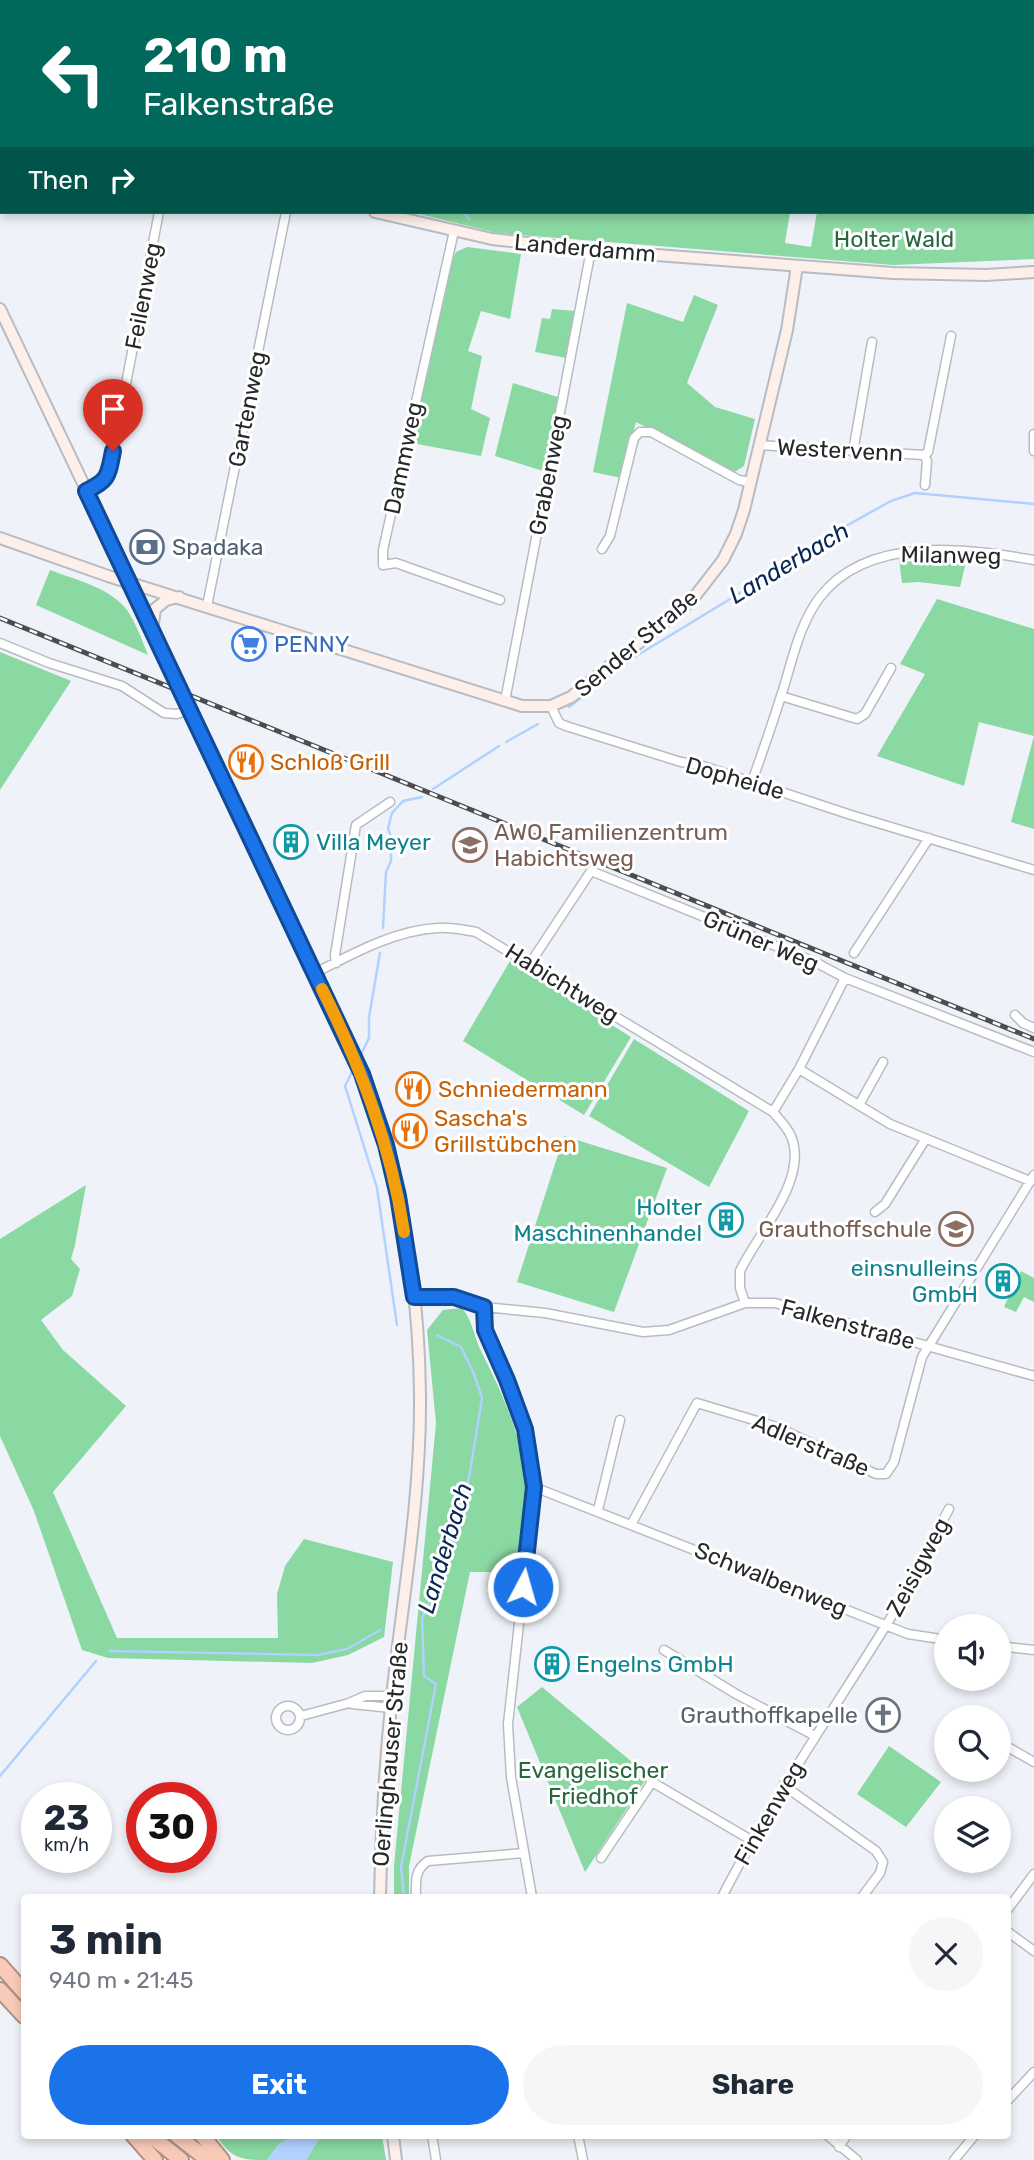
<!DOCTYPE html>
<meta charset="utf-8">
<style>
body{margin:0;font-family:Rubik,sans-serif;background:#f6f6f7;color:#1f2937;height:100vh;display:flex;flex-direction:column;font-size:26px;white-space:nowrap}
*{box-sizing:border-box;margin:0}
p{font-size:23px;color:#747a83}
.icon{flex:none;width:38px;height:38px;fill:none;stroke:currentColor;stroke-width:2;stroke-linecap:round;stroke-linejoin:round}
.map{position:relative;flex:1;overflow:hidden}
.panel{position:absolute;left:21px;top:1894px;width:990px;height:245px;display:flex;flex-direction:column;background:#fff;border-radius:7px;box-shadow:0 4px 10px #0003}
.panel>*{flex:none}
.banner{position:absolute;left:0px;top:0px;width:1034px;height:214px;box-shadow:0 4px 10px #0003;background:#00695c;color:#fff;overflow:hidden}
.tools{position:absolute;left:934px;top:1614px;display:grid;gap:14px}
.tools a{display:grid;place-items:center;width:77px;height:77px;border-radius:50%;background:#fff;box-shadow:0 4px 10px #0003;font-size:35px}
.speed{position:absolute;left:21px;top:1782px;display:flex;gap:14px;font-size:35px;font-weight:700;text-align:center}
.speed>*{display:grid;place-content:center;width:91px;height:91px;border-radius:50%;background:#fff;box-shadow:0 4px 10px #0003;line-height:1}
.speed small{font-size:18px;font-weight:400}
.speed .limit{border:10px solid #d22;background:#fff;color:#111}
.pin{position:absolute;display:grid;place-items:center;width:60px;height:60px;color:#fff;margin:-72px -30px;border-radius:50% 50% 50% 0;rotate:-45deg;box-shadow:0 0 7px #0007}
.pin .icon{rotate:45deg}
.me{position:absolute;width:77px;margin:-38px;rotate:6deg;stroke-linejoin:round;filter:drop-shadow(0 0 5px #0008)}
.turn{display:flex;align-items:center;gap:24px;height:147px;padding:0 28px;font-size:32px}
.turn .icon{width:91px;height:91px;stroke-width:2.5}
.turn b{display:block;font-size:49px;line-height:60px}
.then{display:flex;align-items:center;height:66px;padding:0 28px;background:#0003;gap:14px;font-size:26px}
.round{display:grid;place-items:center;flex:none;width:74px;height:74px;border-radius:37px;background:#f6f6f7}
.summary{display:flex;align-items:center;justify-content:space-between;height:119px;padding:0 28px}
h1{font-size:42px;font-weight:700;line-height:52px}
.button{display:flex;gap:14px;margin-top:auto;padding:14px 28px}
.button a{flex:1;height:80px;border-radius:42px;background:#1a73e8;color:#fff;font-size:28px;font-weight:700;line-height:80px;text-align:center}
.button a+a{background:#f6f6f7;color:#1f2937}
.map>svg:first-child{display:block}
.green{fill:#8ad8a2}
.water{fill:#b1d1ff}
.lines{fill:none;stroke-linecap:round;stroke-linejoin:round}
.stream{stroke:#b1d1ff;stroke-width:2.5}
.street-casing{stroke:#b8bcc2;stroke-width:11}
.secondary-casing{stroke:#b8bcc2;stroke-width:14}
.highway-casing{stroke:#af9186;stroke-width:18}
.street{stroke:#fff;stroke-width:8}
.secondary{stroke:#fdefea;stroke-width:10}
.highway{stroke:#f9cab8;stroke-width:14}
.rail-casing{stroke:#4b4e50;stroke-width:5}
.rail{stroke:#fff;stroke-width:2.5;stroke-dasharray:8;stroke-linecap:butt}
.route-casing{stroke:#114b97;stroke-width:18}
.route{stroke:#1a73e8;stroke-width:12}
.slow{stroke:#f59e0b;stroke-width:12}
.labels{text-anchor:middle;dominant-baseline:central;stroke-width:6;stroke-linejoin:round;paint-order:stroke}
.park-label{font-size:23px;fill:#28663f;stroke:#fff}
.street-label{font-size:23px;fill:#26282a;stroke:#fff}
.service-label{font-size:23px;fill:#4e5e75;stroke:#fff;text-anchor:start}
.shop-label{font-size:23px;fill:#366cbe;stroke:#fff;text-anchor:start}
.food-label{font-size:23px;fill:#c56008;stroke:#fff;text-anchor:start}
.education-label{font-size:23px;fill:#785e54;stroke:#fff;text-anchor:start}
.culture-label{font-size:23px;fill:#0d838f;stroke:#fff;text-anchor:start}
.worship-label{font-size:23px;fill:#5b616d;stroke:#fff;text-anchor:end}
.water-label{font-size:24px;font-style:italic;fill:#082957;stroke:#fff}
</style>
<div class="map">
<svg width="1034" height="2160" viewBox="0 0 1034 2160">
<rect width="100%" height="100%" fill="#eff3f9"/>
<path class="green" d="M0,0H1034V259L893,265L497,233L411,212H790L785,243L811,247L817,212H1032V2H2V112Z
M467,247L521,254L510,319L481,311L468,351L482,356L471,409L490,418L481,456L412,443L451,262L456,252Z
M694,295L718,305L687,383L715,407L755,419L744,466L733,473L636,422L621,478L593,472L627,303L683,322Z
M552,309L575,311L566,358L535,352L542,318L550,319Z
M513,383L558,397L543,471L495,456Z
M930,557L967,558L960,587L919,582L902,583L899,559Z
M50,570C76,580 109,587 127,610C136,623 142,640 148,655L36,605Z
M937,599L1034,629V829L1011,822L1034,736L979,722L964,786L877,756L925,674L900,664Z
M0,652L71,681L0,790Z
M510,961L631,1037L584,1115L463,1041Z
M634,1039L749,1111L709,1187L589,1116Z
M564,1136L667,1168L614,1312L517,1282Z
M86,1185L75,1245L71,1259L80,1269L72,1296L41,1320L63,1350L126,1406L53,1492L117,1638H278L277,1594L285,1566L304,1539L393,1562L384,1637L348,1655L312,1663L108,1658L82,1650L34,1511L0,1436V1239Z
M1021,1271L1034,1278V1302L1024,1297L1016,1312L1004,1307Z
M462,1308C473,1321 474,1338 482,1353C503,1395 523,1438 526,1486C528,1508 518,1549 514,1572H470L409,1866V1897H394V1866L436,1423L427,1330L443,1310Z
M542,1687L644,1772L645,1781L585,1872L517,1707Z
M889,1746L941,1782L906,1827L857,1794Z
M216,2135H297L279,2144L267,2160C241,2160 231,2159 216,2135Z
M321,2135H382L386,2160H306Z"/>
<path class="water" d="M297,2135H321L306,2160H267L279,2144Z"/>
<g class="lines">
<path class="stream" d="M132,2L133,0
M599,2L602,0
M463,212L469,219
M569,707L633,658L763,579L808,547L891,501L915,493L1034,504
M506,742L538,724
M433,789L499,746
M383,928L386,872L391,861V837L388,828L392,813L403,801L422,797
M359,1059L369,1038V1017L380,953
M354,1068L345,1086L377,1188L397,1325
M110,1651L318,1655L347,1649L380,1630
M0,1776L96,1661
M404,1897L401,1867L436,1684L424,1676L422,1618L443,1573L459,1517L469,1478L482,1398L474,1374L461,1347L437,1335
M219,2138L225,2135"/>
<g class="street-casing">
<path id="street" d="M454,231L383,550V565L396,563L500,600
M1034,434V451
M759,445L924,455L928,452L951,336
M853,452L872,342
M924,455L927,461L925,485
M86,491L103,483L108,477L159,212
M602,549L610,536L634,438L640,432H651L739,480L750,482
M207,606L286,212
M0,643L49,663L122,686L164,713L177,714L189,710
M781,696L857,719L865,714L891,668
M505,701L591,250
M551,706L559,723L566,726L681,762L700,765L851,815L1034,870
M752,782C762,753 772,725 781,696C792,663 798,626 820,597C868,535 966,548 1034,560
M854,953L929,838
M336,963L335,955L356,825L390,802
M529,965L591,871L815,962L845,978L1034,1052
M315,973C352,954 395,930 438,928C450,927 464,930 476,932L773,1112C779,1119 786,1126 790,1134C811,1177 758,1233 740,1271V1288L745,1303
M1015,1015L1023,1023L1034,1028
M799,1069L890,1124L1030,1181
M859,1105L883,1062
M773,1112L799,1069L845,978
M875,1212L885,1204L925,1140
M414,1297H454L484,1307L545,1313L643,1332L669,1330L745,1303H775L1034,1376
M484,1307L485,1330L507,1380L525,1429L534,1487L508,1724L511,1777L532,1897
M534,1487L908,1634L947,1640
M598,1510L620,1420
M632,1523L697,1403L777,1427L876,1474H886L894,1462L922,1357L1034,1175
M999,1646L1034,1650
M664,1650L736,1694L815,1736
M352,1704L391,1708
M276 1718a12 12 0 1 1 24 0a12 12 0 1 1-24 0Z
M301,1716L349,1703L365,1696H392
M999,1742L1034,1762
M646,1771L652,1782
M783,1785L876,1851L883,1862L880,1873L862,1897
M601,1858L652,1782L751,1840
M416,1897C416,1882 414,1870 428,1861L524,1853
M722,1897C771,1801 829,1717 885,1627C909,1589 928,1548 949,1509
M1008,1909L1034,1874
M1008,1932L1034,1951
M1008,2100L1034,2072
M432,2135L436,2160
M578,2135L583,2160
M827,2135L857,2160
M839,2147L847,2135
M954,2160L975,2135"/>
</g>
<g class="secondary-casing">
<path id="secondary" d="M0,39L2,42
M375,212L492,239L591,250L893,273L986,275L1034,272
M0,309L113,546L127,580L351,1049C398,1158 419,1278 420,1396C421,1497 403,1596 392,1696C385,1763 381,1830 380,1897
M0,538L108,576L522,706H551L571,697L692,600L723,560L736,534L744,510L787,330L797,266
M152,631L155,609L166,600L179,597
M393,2135L396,2160"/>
</g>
<g class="highway-casing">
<path id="highway" d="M0,1965L24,1992
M0,1990L24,2016
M133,2135L155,2160
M150,2135L181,2160
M176,2135L208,2160
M202,2135L222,2160"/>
</g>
<use href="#street" class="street"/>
<use href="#secondary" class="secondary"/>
<use href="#highway" class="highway"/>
<g class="rail-casing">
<path id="rail" d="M0,618L1034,1039"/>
</g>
<use href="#rail" class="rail"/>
</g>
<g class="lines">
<g class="route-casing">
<path id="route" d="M113,451C108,476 109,480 86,491L362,1074L386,1145L398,1196L414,1297H454L484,1307L485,1330L507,1380L525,1429L534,1487L523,1587"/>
</g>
<use href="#route" class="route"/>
<path class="slow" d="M322,989C361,1067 391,1146 404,1232"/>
</g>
<defs>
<g id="bank-ring" transform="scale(1.75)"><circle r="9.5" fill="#fff" stroke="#5c6f8a" stroke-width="1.5"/><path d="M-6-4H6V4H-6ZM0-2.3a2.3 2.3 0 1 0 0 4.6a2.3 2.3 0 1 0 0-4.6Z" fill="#5c6f8a"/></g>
<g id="supermarket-ring" transform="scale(1.75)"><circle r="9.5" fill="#fff" stroke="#3f7fe0" stroke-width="1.5"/><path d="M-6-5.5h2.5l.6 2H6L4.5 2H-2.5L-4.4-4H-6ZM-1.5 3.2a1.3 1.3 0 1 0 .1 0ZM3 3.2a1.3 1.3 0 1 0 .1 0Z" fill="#3f7fe0"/></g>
<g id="restaurant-ring" transform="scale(1.75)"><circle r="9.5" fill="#fff" stroke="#e8710a" stroke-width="1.5"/><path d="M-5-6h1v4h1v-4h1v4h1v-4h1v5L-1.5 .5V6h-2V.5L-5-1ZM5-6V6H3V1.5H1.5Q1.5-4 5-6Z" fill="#e8710a"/></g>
<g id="building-ring" transform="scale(1.75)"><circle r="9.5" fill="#fff" stroke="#0f9aa8" stroke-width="1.5"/><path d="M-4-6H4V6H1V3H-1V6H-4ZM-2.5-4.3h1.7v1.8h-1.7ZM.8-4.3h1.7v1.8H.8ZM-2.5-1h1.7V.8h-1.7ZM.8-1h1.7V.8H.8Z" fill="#0f9aa8"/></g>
<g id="school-ring" transform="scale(1.75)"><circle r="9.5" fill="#fff" stroke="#8d6e63" stroke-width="1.5"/><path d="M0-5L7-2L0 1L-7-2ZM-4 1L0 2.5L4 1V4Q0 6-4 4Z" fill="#8d6e63"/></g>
<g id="church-ring" transform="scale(1.75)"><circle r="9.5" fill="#fff" stroke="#6b7280" stroke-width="1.5"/><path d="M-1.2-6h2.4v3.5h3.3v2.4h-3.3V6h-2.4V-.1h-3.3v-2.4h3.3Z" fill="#6b7280"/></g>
</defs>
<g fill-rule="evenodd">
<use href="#bank-ring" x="147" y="547"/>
<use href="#supermarket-ring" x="249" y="644"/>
<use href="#restaurant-ring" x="246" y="762"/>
<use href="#building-ring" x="291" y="842"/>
<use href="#school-ring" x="470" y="845"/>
<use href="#restaurant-ring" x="413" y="1089"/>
<use href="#restaurant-ring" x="410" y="1131"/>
<use href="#building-ring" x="726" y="1220"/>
<use href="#school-ring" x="956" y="1229"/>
<use href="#building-ring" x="1003" y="1281"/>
<use href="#building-ring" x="552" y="1664"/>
<use href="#church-ring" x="883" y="1715"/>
</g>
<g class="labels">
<g class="park-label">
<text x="894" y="239">Holter Wald</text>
<text x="593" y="1770">Evangelischer<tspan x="593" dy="26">Friedhof</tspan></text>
</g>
<g class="street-label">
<text transform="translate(585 248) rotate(5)">Landerdamm</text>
<text transform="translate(143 296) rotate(-79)">Feilenweg</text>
<text transform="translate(247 409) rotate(-79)">Gartenweg</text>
<text transform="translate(840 450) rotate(3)">Westervenn</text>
<text transform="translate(403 458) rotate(-78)">Dammweg</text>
<text transform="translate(548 475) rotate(-79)">Grabenweg</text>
<text transform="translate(951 555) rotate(1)">Milanweg</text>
<text transform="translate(636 643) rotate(-40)">Sender Straße</text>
<text transform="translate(735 778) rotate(16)">Dopheide</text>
<text transform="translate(761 941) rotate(23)">Grüner Weg</text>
<text transform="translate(562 983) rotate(32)">Habichtweg</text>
<text transform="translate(848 1324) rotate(15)">Falkenstraße</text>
<text transform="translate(811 1445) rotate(23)">Adlerstraße</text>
<text transform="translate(918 1567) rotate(-62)">Zeisigweg</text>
<text transform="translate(771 1579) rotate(22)">Schwalbenweg</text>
<text transform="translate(390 1754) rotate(-85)">Oerlinghauser Straße</text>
<text transform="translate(769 1813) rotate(-60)">Finkenweg</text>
</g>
<g class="service-label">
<text x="172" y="547">Spadaka</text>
</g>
<g class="shop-label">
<text x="274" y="644">PENNY</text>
</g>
<g class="food-label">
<text x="270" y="762">Schloß Grill</text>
<text x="438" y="1089">Schniedermann</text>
<text x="434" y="1118">Sascha's<tspan x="434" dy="26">Grillstübchen</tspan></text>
</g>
<g class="education-label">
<text x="494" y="832">AWO Familienzentrum<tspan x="494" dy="26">Habichtsweg</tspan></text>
<text x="932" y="1229" text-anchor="end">Grauthoffschule</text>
</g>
<g class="culture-label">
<text x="316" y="842">Villa Meyer</text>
<text x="702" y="1207" text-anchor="end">Holter<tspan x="702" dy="26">Maschinenhandel</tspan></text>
<text x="978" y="1268" text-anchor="end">einsnulleins<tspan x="978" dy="26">GmbH</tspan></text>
<text x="576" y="1664">Engelns GmbH</text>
</g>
<g class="worship-label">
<text x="858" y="1715">Grauthoffkapelle</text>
</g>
<g class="water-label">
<text transform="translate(789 563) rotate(-31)">Landerbach</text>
<text transform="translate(445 1548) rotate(-73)">Landerbach</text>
</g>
</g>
</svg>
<div class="tools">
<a><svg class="icon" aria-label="sound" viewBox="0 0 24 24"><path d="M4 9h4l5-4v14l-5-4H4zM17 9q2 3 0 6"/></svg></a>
<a><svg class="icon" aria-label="search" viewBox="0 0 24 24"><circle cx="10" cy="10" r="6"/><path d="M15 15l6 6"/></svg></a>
<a><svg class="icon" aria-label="layers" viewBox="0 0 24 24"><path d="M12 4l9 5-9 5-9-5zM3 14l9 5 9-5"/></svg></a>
</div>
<div class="speed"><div>23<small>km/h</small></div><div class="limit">30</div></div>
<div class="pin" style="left:113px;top:451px;background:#d93025"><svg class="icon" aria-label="arrive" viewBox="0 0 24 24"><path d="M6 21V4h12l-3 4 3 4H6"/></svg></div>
<svg class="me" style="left:523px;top:1587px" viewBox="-20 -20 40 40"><circle r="17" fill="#1a73e8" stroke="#fff" stroke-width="3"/><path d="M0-11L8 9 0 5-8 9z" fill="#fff"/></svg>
<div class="banner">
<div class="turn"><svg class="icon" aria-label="left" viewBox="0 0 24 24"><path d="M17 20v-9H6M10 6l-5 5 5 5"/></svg><div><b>210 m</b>Falkenstraße</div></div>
<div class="then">Then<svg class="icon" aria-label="right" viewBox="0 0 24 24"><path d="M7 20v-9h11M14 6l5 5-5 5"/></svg></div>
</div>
<section class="panel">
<div class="summary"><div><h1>3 min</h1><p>940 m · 21:45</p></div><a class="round"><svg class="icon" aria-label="close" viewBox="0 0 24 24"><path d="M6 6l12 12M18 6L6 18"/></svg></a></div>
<div class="button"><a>Exit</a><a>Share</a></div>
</section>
</div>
